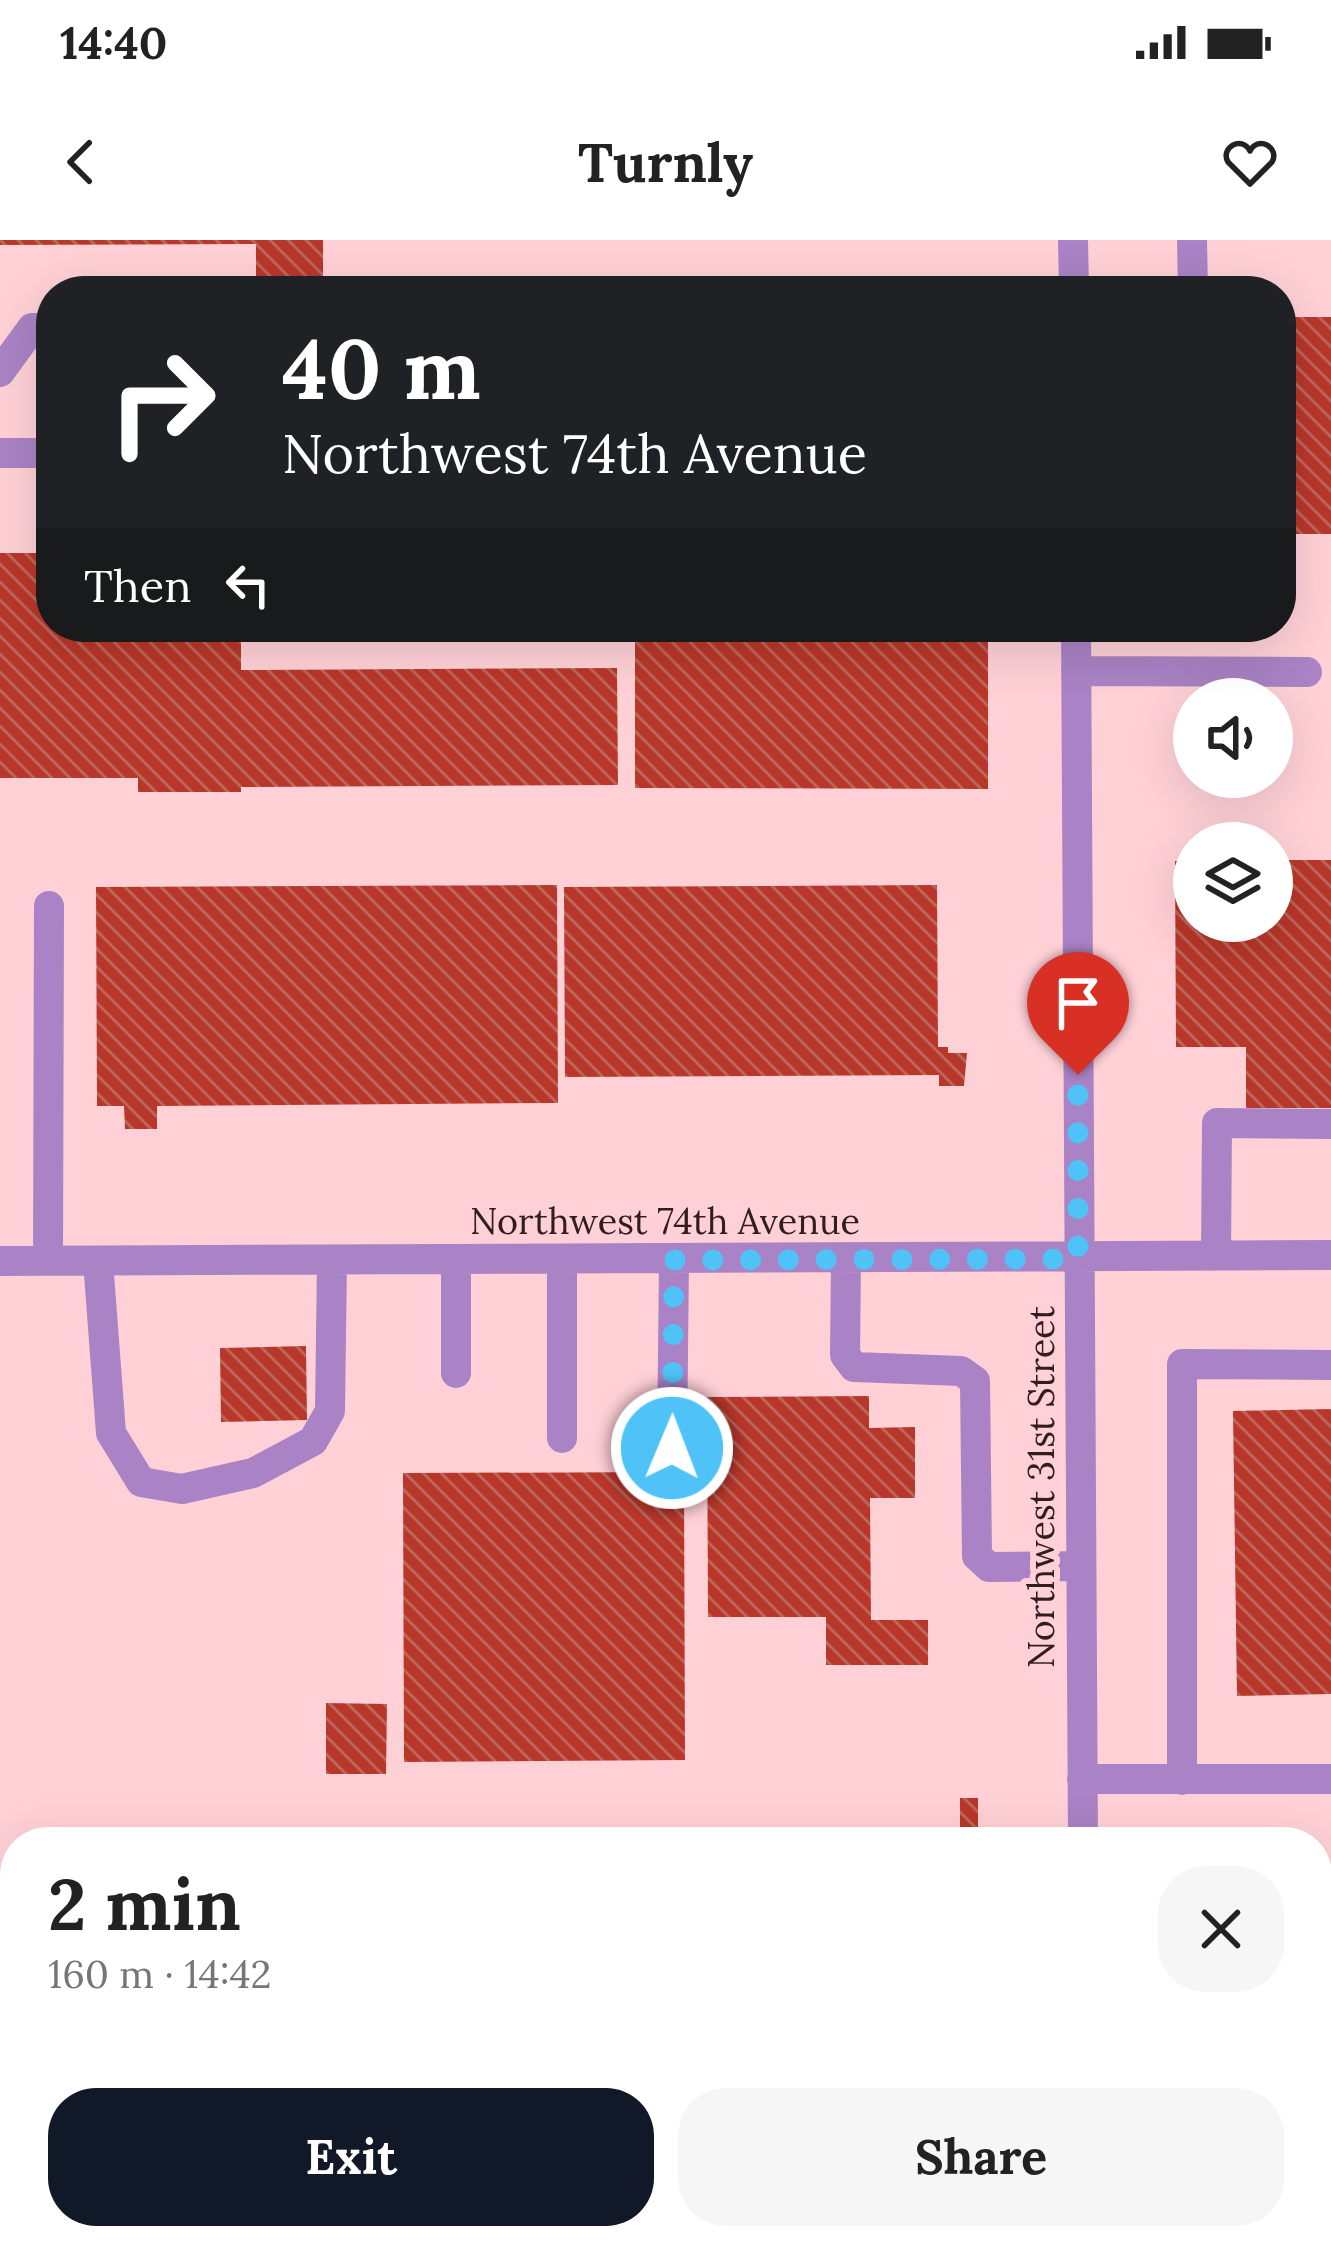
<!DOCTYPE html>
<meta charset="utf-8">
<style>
body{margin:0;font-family:Lora,serif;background:#f6f6f6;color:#222;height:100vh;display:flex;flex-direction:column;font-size:45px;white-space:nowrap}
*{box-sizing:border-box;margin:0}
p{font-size:39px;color:#767676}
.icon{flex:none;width:66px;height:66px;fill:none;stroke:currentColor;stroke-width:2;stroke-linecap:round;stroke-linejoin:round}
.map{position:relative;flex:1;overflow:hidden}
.drawer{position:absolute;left:0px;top:1587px;width:1332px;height:423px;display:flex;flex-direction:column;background:#fff;border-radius:48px 48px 0 0;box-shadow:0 12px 48px #0002}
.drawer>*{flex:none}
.guide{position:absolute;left:36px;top:36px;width:1260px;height:366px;border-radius:48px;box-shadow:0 12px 48px #0002;background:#202124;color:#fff;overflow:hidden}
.fabs{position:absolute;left:1173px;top:438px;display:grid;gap:24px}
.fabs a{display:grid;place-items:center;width:120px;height:120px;border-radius:50%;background:#fff;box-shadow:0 12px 48px #0002;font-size:60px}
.pin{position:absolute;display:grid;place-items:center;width:102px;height:102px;color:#fff;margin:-123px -51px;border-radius:50% 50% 50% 0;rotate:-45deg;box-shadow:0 0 12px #0007}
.pin .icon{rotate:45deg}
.me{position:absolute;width:132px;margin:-66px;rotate:1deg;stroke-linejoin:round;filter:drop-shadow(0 0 9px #0008)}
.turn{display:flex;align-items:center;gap:42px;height:252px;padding:0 48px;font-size:54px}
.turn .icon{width:156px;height:156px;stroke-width:2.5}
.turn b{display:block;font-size:84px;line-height:102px}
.then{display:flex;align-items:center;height:114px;padding:0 48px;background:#0003;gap:24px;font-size:45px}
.round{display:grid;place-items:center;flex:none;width:126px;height:126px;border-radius:48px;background:#f6f6f6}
.head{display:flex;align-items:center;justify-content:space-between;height:204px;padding:0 48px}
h1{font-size:72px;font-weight:700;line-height:90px}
.button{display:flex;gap:24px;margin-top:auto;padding:24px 48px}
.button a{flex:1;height:138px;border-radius:48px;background:#111827;color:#fff;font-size:48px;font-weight:700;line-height:138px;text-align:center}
.button a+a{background:#f6f6f6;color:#222}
.status{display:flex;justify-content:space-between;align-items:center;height:84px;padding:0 60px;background:#fff;direction:ltr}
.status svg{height:33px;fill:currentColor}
header{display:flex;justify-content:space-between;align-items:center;height:156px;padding:0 48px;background:#fff;font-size:54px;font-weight:700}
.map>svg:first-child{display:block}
.building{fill:url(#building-back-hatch)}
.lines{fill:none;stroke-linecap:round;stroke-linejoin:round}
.minor{stroke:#a983c5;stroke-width:30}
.route{stroke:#4fc3f7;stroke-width:21;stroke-dasharray:0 37.8}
.labels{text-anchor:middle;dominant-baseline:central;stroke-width:12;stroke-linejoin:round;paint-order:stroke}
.street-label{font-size:36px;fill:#311d20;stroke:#ffd1d7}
</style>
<div class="status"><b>14:40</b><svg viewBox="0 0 49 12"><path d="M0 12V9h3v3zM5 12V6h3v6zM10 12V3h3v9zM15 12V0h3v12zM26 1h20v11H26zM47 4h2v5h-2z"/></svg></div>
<header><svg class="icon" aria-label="back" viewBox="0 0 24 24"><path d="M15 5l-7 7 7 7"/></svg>Turnly<svg class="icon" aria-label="heart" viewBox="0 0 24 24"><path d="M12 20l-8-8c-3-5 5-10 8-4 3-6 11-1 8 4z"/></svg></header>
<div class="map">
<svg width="1331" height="2009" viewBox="0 0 1331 2009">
<defs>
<pattern id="building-back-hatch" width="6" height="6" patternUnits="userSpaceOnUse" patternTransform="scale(3)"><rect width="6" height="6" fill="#b93729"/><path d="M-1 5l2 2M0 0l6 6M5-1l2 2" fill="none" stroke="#bc655c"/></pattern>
</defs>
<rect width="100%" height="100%" fill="#ffd1d7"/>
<path class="building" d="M0,0H323V51H256V4L0,5Z
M1281,77H1331V294H1281Z
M0,313H51V387H241V430L617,428L618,545L241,547V552H138V538H0Z
M635,387H988V549L635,548Z
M1272,620H1331V868H1246V807H1176L1175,621H1194V681H1272Z
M557,645L558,863L157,866V889H125L124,866H97L96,647Z
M937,645L938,807H948V813H967L964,846H939V835L565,837L564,647Z
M306,1106L307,1180L221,1182L220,1108Z
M869,1156V1188L915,1187V1258H870L871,1380H928V1425H826V1377H708L707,1157Z
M1331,1169V1454L1237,1456L1233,1171Z
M684,1232L685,1520L404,1522L403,1233Z
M326,1463L387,1464L386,1534H326Z
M960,1558H978V1592L960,1593Z"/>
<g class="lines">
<path class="minor" d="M1073,0L1074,51
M1192,0L1193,51
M0,132L32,88H51
M0,213H51
M1076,387L1083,1602
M1076,431L1307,432
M1216,1016L1217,883L1331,884
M846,1019L845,1115L854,1127L961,1131L975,1141L977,1316L989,1327L1080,1326
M456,1020V1133
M0,1021L1331,1015
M48,1021L49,666
M98,1021L111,1193L141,1242L182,1249L253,1233L313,1201L330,1171L332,1020
M562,1198V1020
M672,1208L674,1020
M1082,1539H1331
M1182,1540V1124L1331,1125
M0,1651H15
M1317,1673H1331
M1317,1810H1325
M1317,1956H1331
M0,1972L15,1971
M1085,1995V2009"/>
</g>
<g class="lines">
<path class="route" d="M672,1208L674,1020L1078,1019V835"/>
</g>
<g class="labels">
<g class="street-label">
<text x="665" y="981">Northwest 74th Avenue</text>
<text transform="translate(1041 1247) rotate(-90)">Northwest 31st Street</text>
</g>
</g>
</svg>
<div class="fabs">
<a><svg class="icon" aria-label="sound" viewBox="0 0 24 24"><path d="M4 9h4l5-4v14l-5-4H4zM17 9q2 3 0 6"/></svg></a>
<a><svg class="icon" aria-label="layers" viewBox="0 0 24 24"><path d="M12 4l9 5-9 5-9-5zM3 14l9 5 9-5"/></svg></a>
</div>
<div class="pin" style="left:1078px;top:835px;background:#d93025"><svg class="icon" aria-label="arrive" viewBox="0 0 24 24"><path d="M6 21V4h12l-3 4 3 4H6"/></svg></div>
<svg class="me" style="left:672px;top:1208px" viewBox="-20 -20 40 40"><circle r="17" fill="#4fc3f7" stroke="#fff" stroke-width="3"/><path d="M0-11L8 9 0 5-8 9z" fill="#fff"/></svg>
<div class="guide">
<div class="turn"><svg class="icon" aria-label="right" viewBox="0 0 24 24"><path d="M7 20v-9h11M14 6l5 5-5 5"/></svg><div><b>40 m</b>Northwest 74th Avenue</div></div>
<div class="then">Then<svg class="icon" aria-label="left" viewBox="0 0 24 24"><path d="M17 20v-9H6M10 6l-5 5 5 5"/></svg></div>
</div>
<section class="drawer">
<div class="head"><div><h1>2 min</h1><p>160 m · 14:42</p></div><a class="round"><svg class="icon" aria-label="close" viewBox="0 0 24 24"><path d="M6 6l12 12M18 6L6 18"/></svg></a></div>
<div class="button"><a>Exit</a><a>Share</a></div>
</section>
</div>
